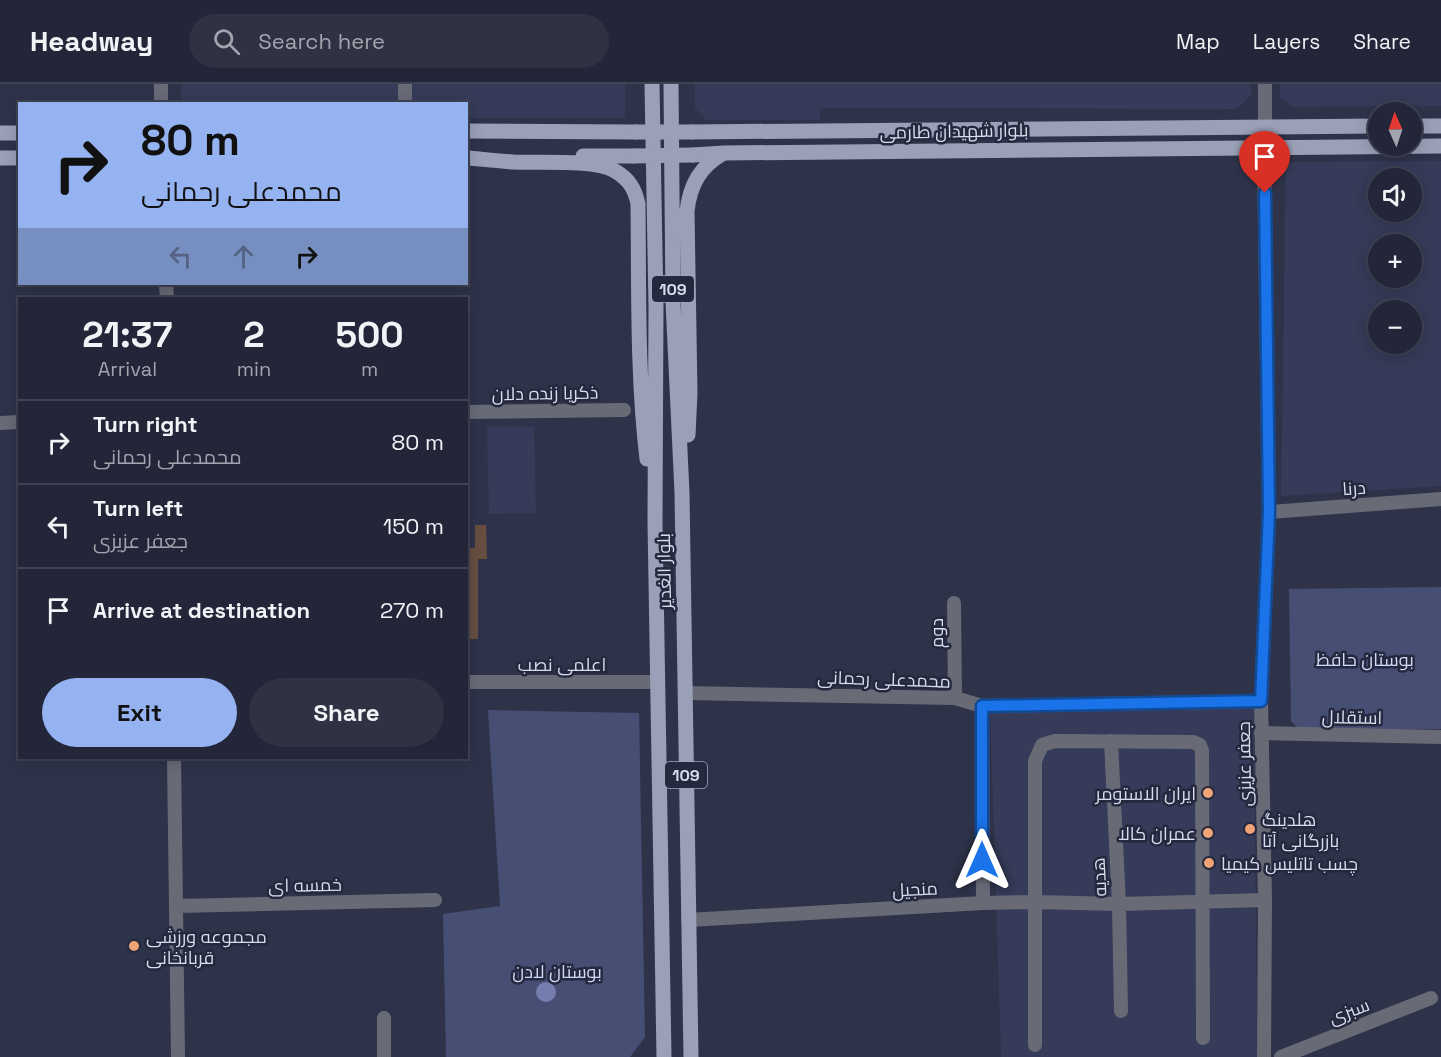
<!DOCTYPE html>
<meta charset="utf-8">
<style>
body{margin:0;font-family:"Space Grotesk",Cairo,sans-serif;background:#2f3243;color:#f1f3f6;height:100vh;display:flex;flex-direction:column;font-size:22px;white-space:nowrap}
*{box-sizing:border-box;margin:0}
p{font-size:20px;color:#a3a5ae}
.icon{flex:none;width:33px;height:33px;fill:none;stroke:currentColor;stroke-width:2;stroke-linecap:round;stroke-linejoin:round}
.map{position:relative;flex:1;overflow:hidden}
.drawer{position:absolute;left:18px;top:213px;width:450px;height:462px;display:flex;flex-direction:column;background:#232638;border-radius:0px;box-shadow:0 3px 15px #0003,0 0 0 2px #404353}
.drawer>*{flex:none}
.top-card{position:absolute;left:18px;top:18px;width:450px;height:183px;border-radius:0px;box-shadow:0 3px 15px #0003,0 0 0 2px #404353;background:#95b2f1;color:#111;overflow:hidden}
.needle{width:39px;rotate:357deg}
.tools{position:absolute;left:1368px;top:18px;display:grid;gap:12px}
.tools a{display:grid;place-items:center;width:54px;height:54px;border-radius:50%;background:#232638;box-shadow:0 3px 15px #0003,0 0 0 2px #404353;font-size:30px}
.pin{position:absolute;display:grid;place-items:center;width:51px;height:51px;color:#fff;margin:-62px -26px;border-radius:50% 50% 50% 0;rotate:-45deg;box-shadow:0 0 6px #0007}
.pin .icon{rotate:45deg}
.me{position:absolute;width:66px;margin:-33px;rotate:0deg;stroke-linejoin:round;filter:drop-shadow(0 0 4px #0008)}
.turn{display:flex;align-items:center;gap:21px;height:126px;padding:0 24px;font-size:27px}
.turn .icon{width:78px;height:78px;stroke-width:2.5}
.turn b{display:block;font-size:42px;line-height:51px}
.lanes{display:flex;align-items:center;height:57px;padding:0 24px;background:#0003;justify-content:center;gap:30px;direction:ltr}
.lanes .off{opacity:.35}
.eta{display:flex;justify-content:space-evenly;align-items:center;height:102px;text-align:center}
.eta b{font-size:36px;font-weight:700;line-height:42px}
.cta{display:flex;gap:12px;margin-top:auto;padding:12px 24px}
.cta a{flex:1;height:69px;border-radius:36px;background:#95b2f1;color:#111;font-size:24px;font-weight:700;line-height:69px;text-align:center}
.cta a+a{background:#2f3243;color:#f1f3f6}
ul{padding:0;list-style:none}
li{display:flex;align-items:center;gap:18px;height:84px;padding:0 24px;border-top:2px solid #404353}
li div{flex:1}
li b{display:block;font-size:22px}
li em{font-style:normal}
header{display:flex;align-items:center;gap:36px;box-sizing:border-box;height:84px;padding:0 30px;background:#232638;border-bottom:2px solid #404353}
header strong{font-size:28px}
nav{display:flex;gap:33px;margin-inline-start:auto;font-size:21px}
.search{width:420px;height:54px;background:#2f3243;display:flex;align-items:center;gap:15px;box-sizing:border-box;padding:0 21px;border-radius:33px;color:#a3a5ae;font-size:22px}
.map>svg:first-child{display:block}
.built{fill:#353b58;fill-rule:evenodd}
.green{fill:#474e73}
.water{fill:#747dad}
.building{fill:#674e40}
.lines{fill:none;stroke-linecap:round;stroke-linejoin:round}
.minor{stroke:#686b76;stroke-width:14}
.major{stroke:#9aa0b7;stroke-width:15}
.major-bridge{stroke:#9aa0b7;stroke-width:15}
.route-casing{stroke:#114b97;stroke-width:15}
.route{stroke:#1a73e8;stroke-width:10}
.poi-dot{fill:#efa377;stroke:#25293f;stroke-width:2}
.labels{text-anchor:middle;dominant-baseline:central;stroke-width:5;stroke-linejoin:round;paint-order:stroke}
.shield{fill:#25293f;stroke:#a3a6b7;stroke-width:1.5}
.shield-label{font-size:16px;font-weight:bold;fill:#d9dceb}
.street-label{font-size:18px;fill:#d9dceb;stroke:#25293f}
.park-label{font-size:18px;fill:#d2d9f7;stroke:#25293f}
.poi-label{font-size:18px;fill:#d9dceb;stroke:#25293f;text-anchor:start}
</style>
<header>
<strong>Headway</strong>
<div class="search"><svg class="icon" aria-label="search" viewBox="0 0 24 24"><circle cx="10" cy="10" r="6"/><path d="M15 15l6 6"/></svg>Search here</div>
<nav><a>Map</a><a>Layers</a><a>Share</a></nav>
</header>
<div class="map">
<svg width="1441" height="973" viewBox="0 0 1441 973">
<rect width="100%" height="100%" fill="#2f334a"/>
<path class="built" d="M181,0H625V34H467L466,20L181,19Z
M695,0H1251V11L1237,25L820,24V36H706L695,24Z
M1280,0H1441V22L1293,23L1280,13Z
M1441,77V402L1281,412L1286,78ZM1412,94V128H1378V94ZM1412,160V194H1378V160ZM1412,226V260H1378V226Z
M534,342L536,429L489,430L487,343Z
M1254,617L1257,973H1001L990,622Z"/>
<path class="green" d="M1441,503V645L1300,646L1291,637L1289,505Z
M488,626L639,629L645,953L630,973H446L443,830L500,822Z"/>
<path class="water" d="M536 908a10 10 0 1 1 20 0a10 10 0 1 1-20 0Z"/>
<path class="building" d="M475,441H486L487,475H478V555H466V464H475Z"/>
<g class="lines">
<path class="minor" d="M161,0V20
M405,0V20
M1265,42V0
M166,200L167,214
M466,328L624,326
M0,339L20,338
M1269,428L1441,415
M954,519L955,614
M466,598H658
M685,609L955,614L982,622L1261,617
M1261,649L1441,653
M1111,657L1119,820L1121,927
M174,674L178,973
M983,819L1035,818L1119,820L1265,816
M176,822L435,816
M688,836L983,819L982,622
M384,934V973
M1035,961V677L1042,661L1055,657L1193,658L1200,661L1202,667L1203,954
M1264,973L1265,816L1261,617L1269,428L1264,64
M1281,973L1431,914"/>
<path class="major" d="M652,0L656,223L655,438L664,973
M671,0L673,218L682,409L691,973
M1412,42H1441
M466,47L636,48
M691,48L1378,42
M0,49H20
M693,71L724,69L1441,62
M583,72H634
M0,74H20
M466,74C482,75 498,77 513,78C538,79 595,75 615,87C629,95 635,105 638,120C639,205 637,291 647,375
M688,351L690,309L687,127C690,101 700,82 724,69"/>
<path class="major-bridge" d="M636,48H691
M634,72L693,71"/>
</g>
<g class="lines">
<g class="route-casing">
<path id="route" d="M982,776V622L1261,617L1269,428L1265,109"/>
</g>
<use href="#route" class="route"/>
</g>
<g class="poi-dot">
<circle cx="1208" cy="709" r="6"/>
<circle cx="1250" cy="745" r="6"/>
<circle cx="1208" cy="749" r="6"/>
<circle cx="1209" cy="779" r="6"/>
<circle cx="134" cy="862" r="6"/>
</g>
<g class="labels">
<g class="shield">
<rect x="652" y="192" width="42" height="26" rx="4.5"/>
<rect x="665" y="678" width="42" height="26" rx="4.5"/>
</g>
<g class="shield-label">
<text x="673" y="205">109</text>
<text x="686" y="691">109</text>
</g>
<g class="street-label">
<text transform="translate(954 47) rotate(-1)">بلوار شهیدان طارمی</text>
<text transform="translate(545 309) rotate(-1)">ذکریا زنده دلان</text>
<text transform="translate(1354 404) rotate(-4)">درنا</text>
<text transform="translate(664 487) rotate(-91)">بلوار الغدیر</text>
<text transform="translate(936 549) rotate(-90)">دوم</text>
<text x="562" y="580">اعلمی نصب</text>
<text transform="translate(884 595) rotate(2)">محمدعلی رحمانی</text>
<text transform="translate(1352 633) rotate(1)">استقلال</text>
<text transform="translate(1244 680) rotate(-91)">جعفر عزیزی</text>
<text transform="translate(1099 793) rotate(-93)">هدیه</text>
<text transform="translate(305 801) rotate(-1)">خمسه ای</text>
<text transform="translate(915 805) rotate(-3)">منجیل</text>
<text transform="translate(1349 927) rotate(-21)">سبزی</text>
</g>
<g class="park-label">
<text x="1365" y="575">بوستان حافظ</text>
<text x="557" y="887">بوستان لادن</text>
</g>
<g class="poi-label">
<text x="1196" y="709" text-anchor="end">ایران الاستومر</text>
<text x="1262" y="735">هلدینگ<tspan x="1262" dy="21">بازرگانی آتا</tspan></text>
<text x="1196" y="749" text-anchor="end">عمران کالا</text>
<text x="1221" y="779">چسب تاتلیس کیمیا</text>
<text x="146" y="852">مجموعه ورزشی<tspan x="146" dy="21">قربانخانی</tspan></text>
</g>
</g>
</svg>
<div class="tools">
<a><svg class="needle" viewBox="-14 -14 28 28"><path d="M0-13l5 13h-10z" fill="#e53935"/><path d="M0 13l5-13h-10z" fill="#a3a5ae"/></svg></a>
<a><svg class="icon" aria-label="sound" viewBox="0 0 24 24"><path d="M4 9h4l5-4v14l-5-4H4zM17 9q2 3 0 6"/></svg></a>
<a>+</a>
<a>−</a>
</div>
<div class="pin" style="left:1265px;top:109px;background:#d93025"><svg class="icon" aria-label="arrive" viewBox="0 0 24 24"><path d="M6 21V4h12l-3 4 3 4H6"/></svg></div>
<svg class="me" style="left:982px;top:776px" viewBox="-20 -20 40 40"><path d="M0-17L14 15 0 8-14 15z" fill="#1a73e8" stroke="#fff" stroke-width="4"/></svg>
<div class="top-card">
<div class="turn"><svg class="icon" aria-label="right" viewBox="0 0 24 24"><path d="M7 20v-9h11M14 6l5 5-5 5"/></svg><div><b>80 m</b>محمدعلی رحمانی</div></div>
<div class="lanes"><svg class="icon off" aria-label="left" viewBox="0 0 24 24"><path d="M17 20v-9H6M10 6l-5 5 5 5"/></svg><svg class="icon off" aria-label="ahead" viewBox="0 0 24 24"><path d="M12 20V5M6 11l6-6 6 6"/></svg><svg class="icon" aria-label="right" viewBox="0 0 24 24"><path d="M7 20v-9h11M14 6l5 5-5 5"/></svg></div>
</div>
<section class="drawer">
<div class="eta">
<div><b>21:37</b><p>Arrival</p></div>
<div><b>2</b><p>min</p></div>
<div><b>500</b><p>m</p></div>
</div>
<ul>
<li><svg class="icon" aria-label="right" viewBox="0 0 24 24"><path d="M7 20v-9h11M14 6l5 5-5 5"/></svg><div><b>Turn right</b><p>محمدعلی رحمانی</p></div><em>80 m</em></li>
<li><svg class="icon" aria-label="left" viewBox="0 0 24 24"><path d="M17 20v-9H6M10 6l-5 5 5 5"/></svg><div><b>Turn left</b><p>جعفر عزیزی</p></div><em>150 m</em></li>
<li><svg class="icon" aria-label="arrive" viewBox="0 0 24 24"><path d="M6 21V4h12l-3 4 3 4H6"/></svg><div><b>Arrive at destination</b></div><em>270 m</em></li>
</ul>
<div class="cta"><a>Exit</a><a>Share</a></div>
</section>
</div>
